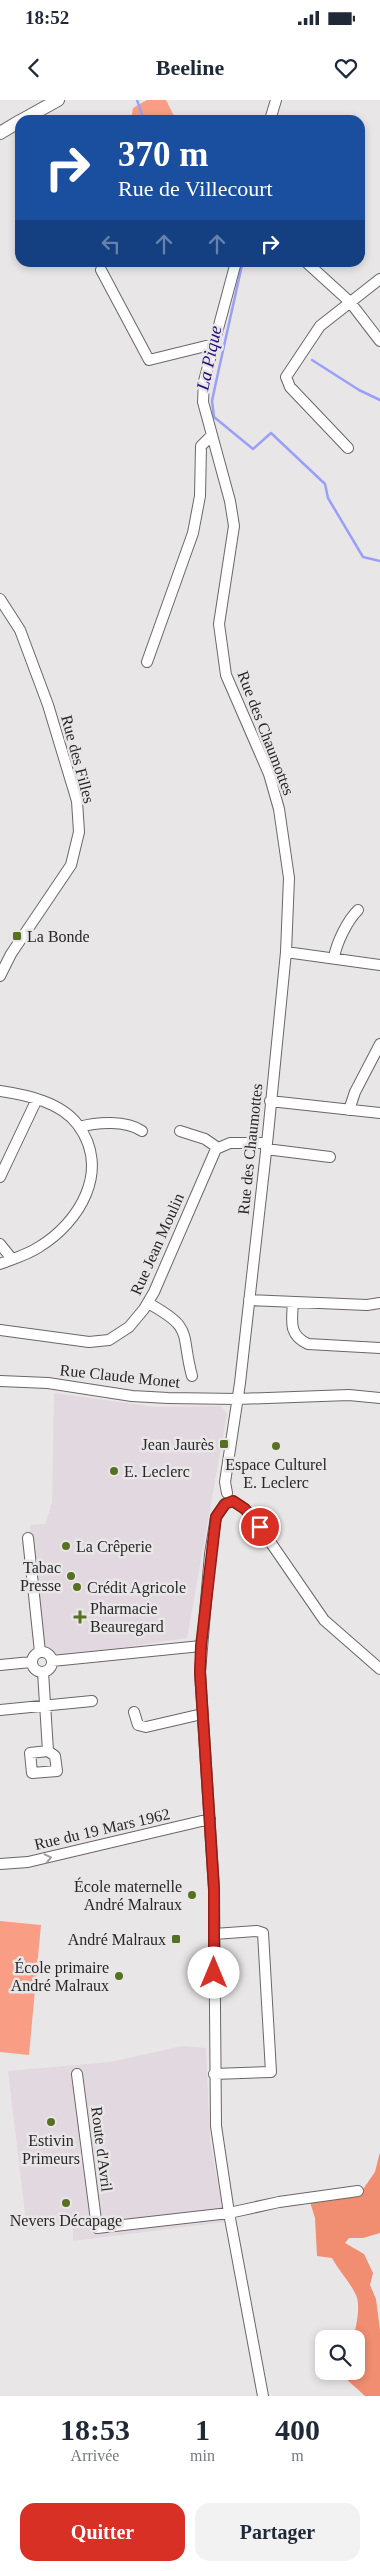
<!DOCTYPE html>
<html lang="fr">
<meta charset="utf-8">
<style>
body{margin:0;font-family:Georgia,serif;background:#f2f2f3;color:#1f2937;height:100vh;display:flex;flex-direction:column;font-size:19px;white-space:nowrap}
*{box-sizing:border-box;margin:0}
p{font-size:16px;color:#747a83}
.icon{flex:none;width:28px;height:28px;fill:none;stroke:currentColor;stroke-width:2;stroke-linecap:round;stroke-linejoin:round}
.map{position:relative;height:2296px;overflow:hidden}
.sheet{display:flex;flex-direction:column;background:#fff;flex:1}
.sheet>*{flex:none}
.banner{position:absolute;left:15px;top:15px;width:350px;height:152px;border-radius:15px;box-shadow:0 2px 8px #0003;background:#1a4fa0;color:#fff;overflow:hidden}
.tools{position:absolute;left:315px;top:2230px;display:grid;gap:10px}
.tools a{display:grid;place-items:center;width:50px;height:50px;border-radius:10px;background:#fff;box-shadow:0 2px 8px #0003;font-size:25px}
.pin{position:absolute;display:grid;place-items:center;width:42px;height:42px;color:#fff;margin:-21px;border:2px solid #fff;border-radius:50%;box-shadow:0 1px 5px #0007}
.me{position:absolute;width:55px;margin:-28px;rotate:0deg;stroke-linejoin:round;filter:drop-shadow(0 0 4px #0008)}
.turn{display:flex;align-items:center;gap:18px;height:105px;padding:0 20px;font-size:22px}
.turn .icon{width:65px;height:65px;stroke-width:2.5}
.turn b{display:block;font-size:35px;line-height:42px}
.lanes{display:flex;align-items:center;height:48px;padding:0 20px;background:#0003;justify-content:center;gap:25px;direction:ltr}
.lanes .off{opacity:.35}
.eta{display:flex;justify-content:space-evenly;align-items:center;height:85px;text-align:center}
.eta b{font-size:30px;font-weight:800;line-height:35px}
.button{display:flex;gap:10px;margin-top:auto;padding:10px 20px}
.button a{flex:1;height:58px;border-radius:15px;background:#d93025;color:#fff;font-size:20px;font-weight:800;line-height:58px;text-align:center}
.button a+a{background:#f2f2f3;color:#1f2937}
.status{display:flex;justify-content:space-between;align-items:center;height:35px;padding:0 25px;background:#fff;direction:ltr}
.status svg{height:14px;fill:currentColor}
header{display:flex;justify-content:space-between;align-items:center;height:65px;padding:0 20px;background:#fff;font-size:22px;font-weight:800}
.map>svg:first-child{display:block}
.built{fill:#e2d8df}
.green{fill:#f99e84}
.forest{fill:#f18d70}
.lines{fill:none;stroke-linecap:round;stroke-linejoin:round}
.stream{stroke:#9aa0f9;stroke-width:2.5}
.minor-casing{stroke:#6a6769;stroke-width:12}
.major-casing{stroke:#6a6769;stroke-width:14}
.minor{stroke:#fff;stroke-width:10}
.major{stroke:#fff;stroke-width:12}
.oneway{stroke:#9e9e9e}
.route-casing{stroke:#8d1f18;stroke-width:12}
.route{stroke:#d93025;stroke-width:9}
.poi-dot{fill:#587022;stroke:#e9e6e8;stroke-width:2}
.labels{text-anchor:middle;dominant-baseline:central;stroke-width:5;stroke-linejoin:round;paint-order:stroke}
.street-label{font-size:16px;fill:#282728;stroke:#e9e6e8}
.poi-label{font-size:16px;fill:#282728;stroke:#e9e6e8;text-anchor:start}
.water-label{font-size:18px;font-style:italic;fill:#240d76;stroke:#e9e6e8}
</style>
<div class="status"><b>18:52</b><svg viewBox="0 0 49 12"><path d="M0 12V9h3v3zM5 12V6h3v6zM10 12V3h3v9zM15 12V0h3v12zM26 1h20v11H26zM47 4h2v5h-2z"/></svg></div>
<header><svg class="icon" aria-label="back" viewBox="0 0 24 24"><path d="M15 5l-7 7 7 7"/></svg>Beeline<svg class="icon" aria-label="heart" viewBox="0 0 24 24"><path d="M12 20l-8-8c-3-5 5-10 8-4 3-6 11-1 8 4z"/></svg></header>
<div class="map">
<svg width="380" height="2296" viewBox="0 0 380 2296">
<rect width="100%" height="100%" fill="#e9e6e8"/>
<path class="built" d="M54,1293L156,1307L221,1306L227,1314L187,1538L93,1552L58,1555L44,1546L30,1425L45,1424L52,1403Z
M182,1946L206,1948L210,2042L225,2122L73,2141V2125L27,2130L8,1971L110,1962Z"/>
<path class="green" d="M147,0H166L176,20H131L133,8Z
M0,1821L41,1825L29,1955L0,1952Z"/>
<path class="forest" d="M380,2052V2133L363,2138H349L345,2143L364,2154L373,2173L370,2185L376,2199L380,2230V2296H365L344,2277L345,2271H356V2239H353C356,2227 361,2206 356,2195C350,2182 339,2171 332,2158L317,2156L315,2118L310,2102L359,2095L375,2072Z"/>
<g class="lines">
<path class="stream" d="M137,0L144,20
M242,165L216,282L212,301L214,317L253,349L271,333L325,384L328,398L363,457L380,461
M312,260L359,290L380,300"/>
<g class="minor-casing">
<path id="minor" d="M270,20L276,0
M306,162L350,202L380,241
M101,170L149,260L214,244
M348,348L290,287L286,277L320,226L380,179
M0,499L20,530L48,605L77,701L79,732L71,765L11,854L0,876
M147,562L193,433L200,396L201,346L212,335
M286,852L380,865
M334,857C337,842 347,821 358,810
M0,991C27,995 61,1002 78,1025C111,1070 80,1122 39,1147C27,1155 12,1159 0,1164
M270,1001L380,1013
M349,1010L355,992L380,944
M79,1027C97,1022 126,1020 142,1031
M180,1031L205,1039L218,1048
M266,1049L330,1057
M0,1077L37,999
M0,1144L12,1159
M249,1200L367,1205L380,1203
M293,1202C292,1221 288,1235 308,1244L380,1248
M148,1203C195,1229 180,1232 192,1276
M0,1230L89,1242L109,1240L129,1227L144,1209L154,1192L216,1049L230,1043H266
M0,1281L48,1283L132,1296L168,1298L238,1299L349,1295L380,1298
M227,1393L225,1382L240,1283L268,1034L286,852L289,778L279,709L269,674L226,575L219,524L234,426L230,401L203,302L204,281L236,162
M233,1401L245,1409L260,1427L324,1520L380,1569
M225,1404L216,1417L210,1454L200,1572L214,1789L216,2026L229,2113L263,2296
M28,1438L40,1552
M32 1562a10 10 0 1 1 20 0a10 10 0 1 1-20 0Z
M52,1561L201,1546
M0,1565L31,1562
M43,1572L48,1651L30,1653L32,1673L57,1671L55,1656L48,1651
M0,1610L92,1601
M134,1612L138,1625L146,1627L202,1614
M0,1764L28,1762L210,1719
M214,1834L257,1831L263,1833L271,1972L214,1974
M77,1974L97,2128L229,2113L279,2102L358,2091"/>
</g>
<g class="major-casing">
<path id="major" d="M22,20L58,0
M0,33L20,21"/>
</g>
<use href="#minor" class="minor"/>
<use href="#major" class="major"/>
</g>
<defs><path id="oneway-chevron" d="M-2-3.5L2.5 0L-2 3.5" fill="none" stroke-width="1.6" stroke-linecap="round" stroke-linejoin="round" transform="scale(1.25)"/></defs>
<use class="oneway" href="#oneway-chevron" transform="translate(48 1758) rotate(-13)"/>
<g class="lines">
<g class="route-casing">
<path id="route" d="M214,1873V1789L200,1572L201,1546L216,1417L225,1404L233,1401L245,1409L260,1427"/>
</g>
<use href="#route" class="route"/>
</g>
<g class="poi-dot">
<rect x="12" y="831" width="10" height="10" rx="2.5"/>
<rect x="219" y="1339" width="10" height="10" rx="2.5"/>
<circle cx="276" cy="1346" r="5"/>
<circle cx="114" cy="1371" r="5"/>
<circle cx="66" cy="1446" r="5"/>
<circle cx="71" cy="1476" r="5"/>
<circle cx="77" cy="1487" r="5"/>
<path d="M77.5 1509.5h5v5h5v5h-5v5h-5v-5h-5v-5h5z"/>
<circle cx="192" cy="1795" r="5"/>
<rect x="171" y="1834" width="10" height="10" rx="2.5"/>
<circle cx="119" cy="1876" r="5"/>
<circle cx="51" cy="2022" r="5"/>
<circle cx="66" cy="2103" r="5"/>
</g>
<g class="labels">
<g class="street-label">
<text transform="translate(266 633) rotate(69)">Rue des Chaumottes</text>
<text transform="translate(78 659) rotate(75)">Rue des Filles</text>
<text transform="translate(250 1049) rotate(-84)">Rue des Chaumottes</text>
<text transform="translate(157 1144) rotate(-66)">Rue Jean Moulin</text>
<text transform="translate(120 1276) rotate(6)">Rue Claude Monet</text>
<text transform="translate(102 1729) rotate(-13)">Rue du 19 Mars 1962</text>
<text transform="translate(102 2049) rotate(83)">Route d'Avril</text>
</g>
<g class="poi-label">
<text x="27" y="836">La Bonde</text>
<text x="214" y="1344" text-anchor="end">Jean Jaurès</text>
<text x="276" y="1364" text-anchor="middle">Espace Culturel<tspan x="276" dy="18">E. Leclerc</tspan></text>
<text x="124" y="1371">E. Leclerc</text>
<text x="76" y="1446">La Crêperie</text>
<text x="61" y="1467" text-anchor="end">Tabac<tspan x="61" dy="18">Presse</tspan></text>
<text x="87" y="1487">Crédit Agricole</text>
<text x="90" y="1508">Pharmacie<tspan x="90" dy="18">Beauregard</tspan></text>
<text x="182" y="1786" text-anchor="end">École maternelle<tspan x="182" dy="18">André Malraux</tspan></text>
<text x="166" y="1839" text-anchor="end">André Malraux</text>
<text x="109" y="1867" text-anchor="end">École primaire<tspan x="109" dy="18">André Malraux</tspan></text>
<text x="51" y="2040" text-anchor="middle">Estivin<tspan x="51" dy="18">Primeurs</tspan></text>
<text x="66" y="2120" text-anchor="middle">Nevers Décapage</text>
</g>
<g class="water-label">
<text transform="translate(209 258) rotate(-78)">La Pique</text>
</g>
</g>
</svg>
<div class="tools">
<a><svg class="icon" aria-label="search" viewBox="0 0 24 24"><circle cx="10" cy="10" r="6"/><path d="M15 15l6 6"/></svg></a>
</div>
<div class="pin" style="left:260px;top:1427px;background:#d93025"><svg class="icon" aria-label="arrive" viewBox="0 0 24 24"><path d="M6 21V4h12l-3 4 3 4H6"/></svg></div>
<svg class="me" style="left:214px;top:1873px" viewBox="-20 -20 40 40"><circle r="19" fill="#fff"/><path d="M0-13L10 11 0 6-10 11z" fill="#d93025"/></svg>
<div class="banner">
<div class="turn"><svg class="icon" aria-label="right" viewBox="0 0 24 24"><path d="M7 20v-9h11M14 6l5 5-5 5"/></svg><div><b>370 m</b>Rue de Villecourt</div></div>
<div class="lanes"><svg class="icon off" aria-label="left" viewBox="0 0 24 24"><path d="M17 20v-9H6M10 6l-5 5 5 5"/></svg><svg class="icon off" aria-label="ahead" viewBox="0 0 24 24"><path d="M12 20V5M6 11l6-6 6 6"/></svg><svg class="icon off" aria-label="ahead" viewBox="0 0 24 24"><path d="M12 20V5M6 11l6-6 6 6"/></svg><svg class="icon" aria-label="right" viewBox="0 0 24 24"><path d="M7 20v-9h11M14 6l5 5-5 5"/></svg></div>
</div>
</div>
<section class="sheet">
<div class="eta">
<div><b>18:53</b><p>Arrivée</p></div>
<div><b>1</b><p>min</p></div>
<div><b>400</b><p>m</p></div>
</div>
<div class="button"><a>Quitter</a><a>Partager</a></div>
</section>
